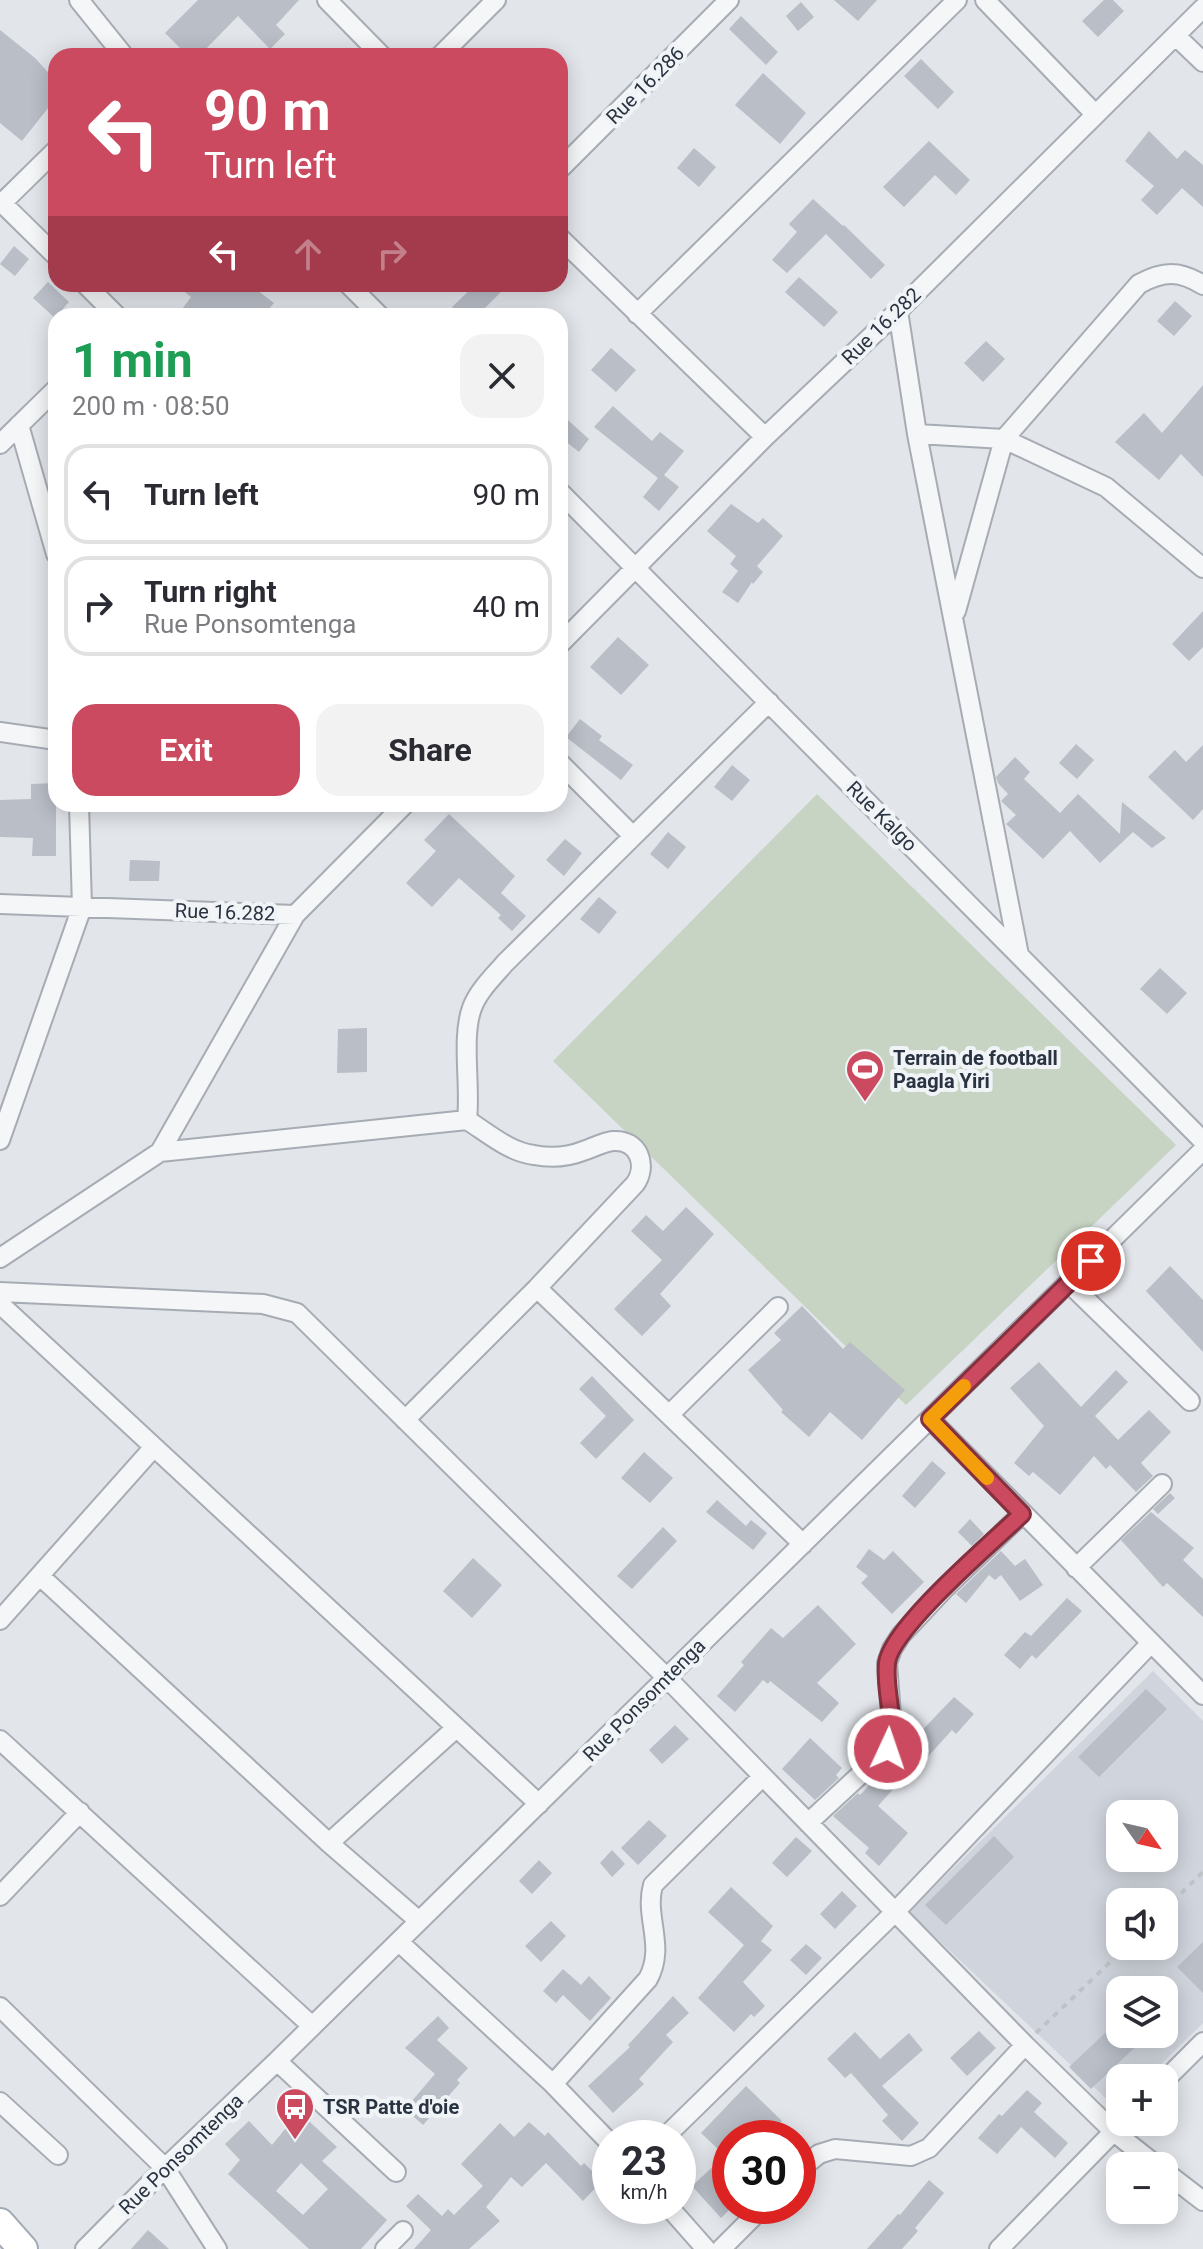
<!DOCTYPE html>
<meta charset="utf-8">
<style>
body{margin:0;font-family:Roboto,sans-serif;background:#f2f2f3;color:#2b2b33;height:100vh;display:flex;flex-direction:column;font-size:30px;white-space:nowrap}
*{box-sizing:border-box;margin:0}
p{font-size:26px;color:#7c7c81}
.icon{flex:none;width:44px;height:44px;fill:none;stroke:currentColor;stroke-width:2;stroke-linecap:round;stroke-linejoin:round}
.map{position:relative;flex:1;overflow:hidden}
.side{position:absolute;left:48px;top:308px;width:520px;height:504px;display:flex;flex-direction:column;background:#fff;border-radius:24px;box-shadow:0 4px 20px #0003}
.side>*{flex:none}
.top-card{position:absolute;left:48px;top:48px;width:520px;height:244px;border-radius:24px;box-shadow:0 4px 20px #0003;background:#cc4a5f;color:#fff;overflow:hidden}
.needle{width:52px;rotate:124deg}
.fabs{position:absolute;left:1106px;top:1800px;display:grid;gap:16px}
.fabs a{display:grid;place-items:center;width:72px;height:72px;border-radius:16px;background:#fff;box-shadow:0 4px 20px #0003;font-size:40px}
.speed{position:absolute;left:592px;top:2120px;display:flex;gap:16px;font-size:40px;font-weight:700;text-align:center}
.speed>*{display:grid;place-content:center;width:104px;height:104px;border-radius:50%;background:#fff;box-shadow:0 4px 20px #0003;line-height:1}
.speed small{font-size:20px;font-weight:400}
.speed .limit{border:12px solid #d22;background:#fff;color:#111}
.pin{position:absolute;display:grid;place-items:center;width:68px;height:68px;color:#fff;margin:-34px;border:4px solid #fff;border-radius:50%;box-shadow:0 2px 8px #0007}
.me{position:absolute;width:88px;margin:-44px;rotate:3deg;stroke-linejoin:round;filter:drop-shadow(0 0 6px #0008)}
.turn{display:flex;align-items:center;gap:28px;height:168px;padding:0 24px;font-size:36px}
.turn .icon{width:104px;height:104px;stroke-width:2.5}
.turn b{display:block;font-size:56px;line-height:68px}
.lanes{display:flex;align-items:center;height:76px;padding:0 24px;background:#0003;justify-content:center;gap:40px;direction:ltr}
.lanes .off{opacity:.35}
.round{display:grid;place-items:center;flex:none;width:84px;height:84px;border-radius:24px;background:#f2f2f3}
.head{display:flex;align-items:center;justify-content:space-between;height:136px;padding:0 24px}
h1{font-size:48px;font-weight:700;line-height:60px;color:#1e9e55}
.cta{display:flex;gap:16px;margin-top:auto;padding:16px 24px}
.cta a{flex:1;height:92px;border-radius:24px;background:#cc4a5f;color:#fff;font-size:32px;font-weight:700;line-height:92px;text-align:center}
.cta a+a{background:#f2f2f3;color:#2b2b33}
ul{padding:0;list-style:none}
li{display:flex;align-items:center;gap:24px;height:100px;margin:0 16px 12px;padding:0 8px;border:4px solid #e1e1e2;border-radius:24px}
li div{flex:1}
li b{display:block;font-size:30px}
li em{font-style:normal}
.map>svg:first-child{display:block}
.built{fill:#d0d4dc;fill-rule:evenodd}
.green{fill:#c7d4c3}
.building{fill:#b9bec7;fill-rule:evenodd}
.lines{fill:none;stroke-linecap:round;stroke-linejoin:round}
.minor-casing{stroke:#a7acb4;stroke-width:22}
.primary-casing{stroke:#a1a9b5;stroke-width:32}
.path{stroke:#bfc3c8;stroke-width:4;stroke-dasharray:6 6;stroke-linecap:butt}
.minor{stroke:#f4f6f8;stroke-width:18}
.primary{stroke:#fff;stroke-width:28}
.route-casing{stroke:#85303e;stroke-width:20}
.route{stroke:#cc4a5f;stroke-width:14}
.slow{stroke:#f59e0b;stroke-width:14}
.labels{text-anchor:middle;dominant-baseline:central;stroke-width:8;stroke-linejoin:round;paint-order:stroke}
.street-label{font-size:20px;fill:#2a3341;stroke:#f1f4f7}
.poi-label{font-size:20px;font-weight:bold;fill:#2a3341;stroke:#f1f4f7;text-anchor:start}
</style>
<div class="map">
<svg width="1203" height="2249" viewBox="0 0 1203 2249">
<rect width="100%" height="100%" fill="#e2e5ea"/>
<path class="built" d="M1153,1671L1203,1721V2023L1147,2078H1120V2104L1116,2108L909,1912ZM1120,1814H1164V1858H1120ZM1120,1902H1164V1946H1120ZM1120,1990H1164V2034H1120Z"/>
<path class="green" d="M817,794L1176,1145L906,1405L553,1061Z"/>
<path class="building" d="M198,0H299L276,25L285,34L270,49L238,16L199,56H188L165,33Z
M834,0H877L858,21Z
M1104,0H1113L1124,11L1098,37L1082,21Z
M801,2L814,17L798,31L786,16Z
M741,16L778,52L766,65L729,29Z
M0,30L35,58L56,81V98L22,141L0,123Z
M921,59L954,92L938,109L904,76Z
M763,73L806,113L780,144L735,105Z
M1149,131L1177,159L1185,150L1203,165V207L1182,188L1157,215L1141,200L1154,186L1125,161Z
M929,141L970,180L956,195L935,175L904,207L883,187Z
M694,148L716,167L699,187L677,168Z
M813,199L843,226L844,225L885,265L871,279L826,234L787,273L772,260L797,232L789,224Z
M14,246L29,259L15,276L0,264Z
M799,277L838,312L824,327L785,292Z
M48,282L69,302L55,318L33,298Z
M175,284H249L274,303L263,316H190L182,309L191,297Z
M476,284H493L501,292L477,316H461L452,307Z
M1175,301L1192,316L1174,336L1157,321Z
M986,341L1005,359L983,382L964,363Z
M611,348L636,370L616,392L591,370Z
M1203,385V477L1181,454L1159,480L1115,442L1144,413L1162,433Z
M613,406L652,441L660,432L684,451L664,475L679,487L659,511L643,497L658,478L594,427Z
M560,413L589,439L579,452L560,437Z
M731,504L758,523L763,518L783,536L757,566L763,572L753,584L752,582L738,603L722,592L738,571L730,564L736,556L707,531Z
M1203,611V647L1189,661L1172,644Z
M618,637L649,665L621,695L590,667Z
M580,719L602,736L599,740L633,765L621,780L566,737Z
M1076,744L1094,760L1077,779L1059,763Z
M1203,745V809L1193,820L1148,777L1175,750L1186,762Z
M1015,757L1030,772L1024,779L1060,813L1078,794L1120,834L1122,802L1166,838L1152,848L1133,832L1100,863L1070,831L1043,859L1006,824L1016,815L1001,801L1008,794L998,783L996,777Z
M732,765L750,780L732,801L714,787Z
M56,783V856H32L33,838L0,837V800L31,799V784Z
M449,814L515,876L501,893L526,916L512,931L498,918L501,915L459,878L432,907L406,883L436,851L424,840Z
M668,832L686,847L668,869L650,854Z
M565,839L582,853L564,876L546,860Z
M130,860L160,861L159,881H129Z
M599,897L617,912L599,934L580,919Z
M1160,968L1187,993L1167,1014L1140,989Z
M367,1028V1072L337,1073L338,1029Z
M686,1207L714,1234L660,1294L671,1306L642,1336L614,1309L662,1260L631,1231L646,1215L663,1231Z
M1170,1266L1203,1300V1352L1146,1291Z
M802,1306L843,1349L850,1342L905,1390L862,1440L830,1412L809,1437L781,1412L783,1410L748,1370L781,1340L774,1333Z
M1039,1362L1081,1407L1116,1370L1128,1382L1095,1416L1118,1440L1149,1410L1171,1432L1141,1463L1153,1476L1136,1492L1110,1465L1106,1469L1094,1456L1060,1495L1033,1472L1029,1476L1014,1463L1044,1426L1010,1388Z
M592,1376L634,1420L596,1459L580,1443L606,1416L579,1389Z
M644,1452L673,1478L650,1503L621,1478Z
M932,1461L946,1473L915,1508L902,1496Z
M1170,1493L1175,1498L1158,1514L1153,1509Z
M717,1500L746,1526L751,1520L767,1533L753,1550L706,1512Z
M1151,1512L1194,1548L1183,1560L1203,1579V1617L1167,1583L1163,1587L1121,1540Z
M970,1519L984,1534L972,1546L958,1532Z
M663,1527L677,1541L632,1589L617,1576Z
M869,1549L884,1560L893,1551L924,1582L892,1614L861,1583L868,1576L856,1567Z
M1001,1551L1015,1566L1025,1559L1043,1585L1020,1601L1001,1575L995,1580L989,1575L966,1603L956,1594Z
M473,1558L502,1585L472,1618L443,1591Z
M1067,1598L1082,1611L1036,1659L1032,1655L1020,1669L1004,1655L1025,1632L1031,1636Z
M818,1605L856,1644L817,1683L839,1703L822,1722L770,1681L768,1684L763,1680L735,1712L717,1696L744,1665L741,1662L771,1628L783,1638Z
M1146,1689L1167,1709L1099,1777L1078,1757Z
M954,1697L974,1714L956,1734L952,1730L923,1762L920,1759L878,1806L908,1833L879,1866L865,1853L869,1848L833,1816L858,1793L860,1795Z
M675,1725L689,1739L662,1764L649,1750Z
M810,1738L842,1768L836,1775L839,1778L815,1800L782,1769Z
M649,1820L667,1836L638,1865L621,1848Z
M994,1836L1014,1857L946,1925L925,1905Z
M796,1837L812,1851L787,1877L772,1863Z
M612,1850L625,1864L612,1877L600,1863Z
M539,1860L552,1873L532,1894L519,1881Z
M731,1887L773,1926L761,1941L772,1950L743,1982L765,2006L754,2017L751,2014L734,2032L698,1998L744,1945L708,1912Z
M842,1891L857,1906L835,1929L820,1914Z
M551,1921L566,1936L541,1962L525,1946Z
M1203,1942V1993L1177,1967Z
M806,1944L822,1958L806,1975L790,1960Z
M563,1969L581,1985L589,1976L611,1998L590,2021L563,1995L556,2003L543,1991Z
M673,1996L689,2013L666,2035L673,2042L639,2079L644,2084L613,2113L588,2086L630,2047L628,2045Z
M438,2016L449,2028L437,2040L468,2068L457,2080L460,2083L423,2125L405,2109L435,2074L405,2048Z
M1120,2019V2034H1149L1091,2089L1069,2067Z
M979,2031L996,2048L967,2076L950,2058Z
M855,2032L880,2059L909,2033L923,2050L882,2086L919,2123L902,2141L882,2121L888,2115L851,2073L845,2078L827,2059Z
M746,2086L782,2121L770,2134L765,2129L758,2138H752L739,2129L719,2150L701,2133Z
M1027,2090L1042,2103L1034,2112L1068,2143L1055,2158L1021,2127L997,2154L978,2138L999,2114L1002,2116Z
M299,2112L337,2147L322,2161L387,2220L361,2249H309L228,2174L240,2160L225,2144L249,2121L272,2145ZM301,2163L328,2189L303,2215L276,2191Z
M529,2122L545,2136L548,2132L581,2166L584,2163L602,2181L583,2201L546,2163L522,2187L511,2177L486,2207L500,2221L469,2249H414L431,2230L406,2206L418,2194L442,2216L448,2209L454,2215L483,2186L461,2164L500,2123L514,2137Z
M719,2161L730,2174V2209L721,2218L692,2186Z
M929,2180L944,2193L915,2228L918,2231L902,2249H867L898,2214L900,2215Z
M148,2230L169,2249H131Z"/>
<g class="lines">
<g class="minor-casing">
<path id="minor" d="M79,0L124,56
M327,0L382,56
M985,0L1095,114
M1176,36L1203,62
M440,56L496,0
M560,169L729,0
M0,201L56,256
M0,205L56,150
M560,238L765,437
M85,284L117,316
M348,284L380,316
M898,311L917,434L1019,955
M637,314L957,0
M19,425L56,554
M917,434L1004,439L1139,284C1163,271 1179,270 1203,285
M0,444L56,389
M560,492L1203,1141
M956,611L1004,439L1106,487L1203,568
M560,644L765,437L898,311L1203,8
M0,732L56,740
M560,763L632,835
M0,904L295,915L405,804
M0,1140L82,907L79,804
M160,1152L467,1120C471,1087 461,1037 472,1008C478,991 494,976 505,963L769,702
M0,1258L160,1152L295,915
M1069,1283L1190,1401
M537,1288L803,1544
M0,1292L263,1304L297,1313L667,1678L1025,2045L1114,2132L1157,2166
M0,1304L539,1804
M669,1415L778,1307
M930,1419L1203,1695
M405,1420L537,1288L635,1184C648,1166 639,1139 613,1141C603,1142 593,1148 583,1151C568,1157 550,1158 534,1155C509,1152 488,1133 467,1120
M1076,1568L1162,1484
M40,1576L329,1843L419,1921
M0,1620L154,1447
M0,1740L312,2026
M808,1823L888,1749L892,1727L887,1663L892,1649L901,1635L945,1588L1022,1514
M329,1843L456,1728
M0,1896L80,1812
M399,1942L553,2084L610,2143
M0,2007L165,2168L217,2249
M277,2061L396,2172
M1164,2081L1203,2042
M553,2084L648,1979C666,1946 644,1917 653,1885L762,1777
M0,2102L58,2155
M664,2138L894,1913L1151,1643
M798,2171L819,2154L835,2149L911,2156L929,2148L1025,2045
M1164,2171L1203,2201
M668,2206L706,2249
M85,2249L165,2168L277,2061L1203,1150
M385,2249L403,2231
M721,2249L764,2206
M999,2249L1123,2122"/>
</g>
<g class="primary-casing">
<path id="primary" d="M0,2223L23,2249"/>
</g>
<path class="path" d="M1164,1910L1203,1872
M1036,2033L1127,1946"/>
<use href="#minor" class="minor"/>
<use href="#primary" class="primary"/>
</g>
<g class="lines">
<g class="route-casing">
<path id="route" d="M888,1749C897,1720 884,1692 887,1663C891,1628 994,1541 1022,1514L930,1419L1091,1261"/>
</g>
<use href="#route" class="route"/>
<path class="slow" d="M964,1386L930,1419L987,1478"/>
</g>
<defs>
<g id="stadium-pin" transform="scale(2)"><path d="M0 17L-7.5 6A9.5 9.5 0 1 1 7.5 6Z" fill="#cc4a5f" stroke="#f1f4f7"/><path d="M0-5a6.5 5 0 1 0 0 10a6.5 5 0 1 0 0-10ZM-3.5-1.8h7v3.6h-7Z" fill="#fff"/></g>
<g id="bus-pin" transform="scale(2)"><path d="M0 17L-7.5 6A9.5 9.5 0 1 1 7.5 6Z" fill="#cc4a5f" stroke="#f1f4f7"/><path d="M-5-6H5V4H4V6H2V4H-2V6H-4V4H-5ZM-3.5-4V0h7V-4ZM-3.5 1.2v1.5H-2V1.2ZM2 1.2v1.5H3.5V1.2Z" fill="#fff"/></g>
</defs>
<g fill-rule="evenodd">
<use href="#stadium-pin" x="865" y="1069"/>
<use href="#bus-pin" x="295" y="2107"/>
</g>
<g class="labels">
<g class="street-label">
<text transform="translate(645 85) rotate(-45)">Rue 16.286</text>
<text transform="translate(881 326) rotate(-44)">Rue 16.282</text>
<text transform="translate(882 816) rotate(45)">Rue Kalgo</text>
<text transform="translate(225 912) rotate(2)">Rue 16.282</text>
<text transform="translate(644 1700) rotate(-45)">Rue Ponsomtenga</text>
<text transform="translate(181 2154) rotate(-44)">Rue Ponsomtenga</text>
</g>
<g class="poi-label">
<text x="893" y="1058">Terrain de football<tspan x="893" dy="23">Paagla Yiri</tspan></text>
<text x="323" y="2107">TSR Patte d'oie</text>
</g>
</g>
</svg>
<div class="fabs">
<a><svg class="needle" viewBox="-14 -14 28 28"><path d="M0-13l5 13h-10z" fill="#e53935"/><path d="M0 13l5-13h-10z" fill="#7c7c81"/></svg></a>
<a><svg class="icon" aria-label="sound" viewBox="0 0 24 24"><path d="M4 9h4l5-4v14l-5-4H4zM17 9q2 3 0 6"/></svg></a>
<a><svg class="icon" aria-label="layers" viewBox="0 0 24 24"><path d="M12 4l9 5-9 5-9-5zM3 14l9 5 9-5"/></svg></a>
<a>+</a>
<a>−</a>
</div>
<div class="speed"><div>23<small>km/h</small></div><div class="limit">30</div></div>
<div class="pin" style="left:1091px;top:1261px;background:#d93025"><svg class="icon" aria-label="arrive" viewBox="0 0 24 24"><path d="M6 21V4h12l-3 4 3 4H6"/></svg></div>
<svg class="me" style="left:888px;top:1749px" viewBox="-20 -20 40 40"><circle r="17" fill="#cc4a5f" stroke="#fff" stroke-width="3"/><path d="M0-11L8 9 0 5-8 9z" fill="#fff"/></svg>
<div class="top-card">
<div class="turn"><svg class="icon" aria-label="left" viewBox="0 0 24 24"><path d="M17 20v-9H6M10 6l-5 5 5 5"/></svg><div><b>90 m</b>Turn left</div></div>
<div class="lanes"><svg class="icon" aria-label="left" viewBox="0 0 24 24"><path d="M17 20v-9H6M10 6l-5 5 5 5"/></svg><svg class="icon off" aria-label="ahead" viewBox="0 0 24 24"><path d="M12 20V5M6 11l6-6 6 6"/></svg><svg class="icon off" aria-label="right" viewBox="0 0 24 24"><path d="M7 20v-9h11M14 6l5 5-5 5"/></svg></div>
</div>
<section class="side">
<div class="head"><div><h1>1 min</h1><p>200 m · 08:50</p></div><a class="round"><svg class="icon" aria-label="close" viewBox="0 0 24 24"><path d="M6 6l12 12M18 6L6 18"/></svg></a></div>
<ul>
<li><svg class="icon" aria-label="left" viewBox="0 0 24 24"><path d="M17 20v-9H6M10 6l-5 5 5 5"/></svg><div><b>Turn left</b></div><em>90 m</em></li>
<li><svg class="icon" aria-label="right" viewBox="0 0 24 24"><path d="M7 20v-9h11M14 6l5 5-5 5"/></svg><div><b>Turn right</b><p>Rue Ponsomtenga</p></div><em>40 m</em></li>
</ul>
<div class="cta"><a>Exit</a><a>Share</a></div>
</section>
</div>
